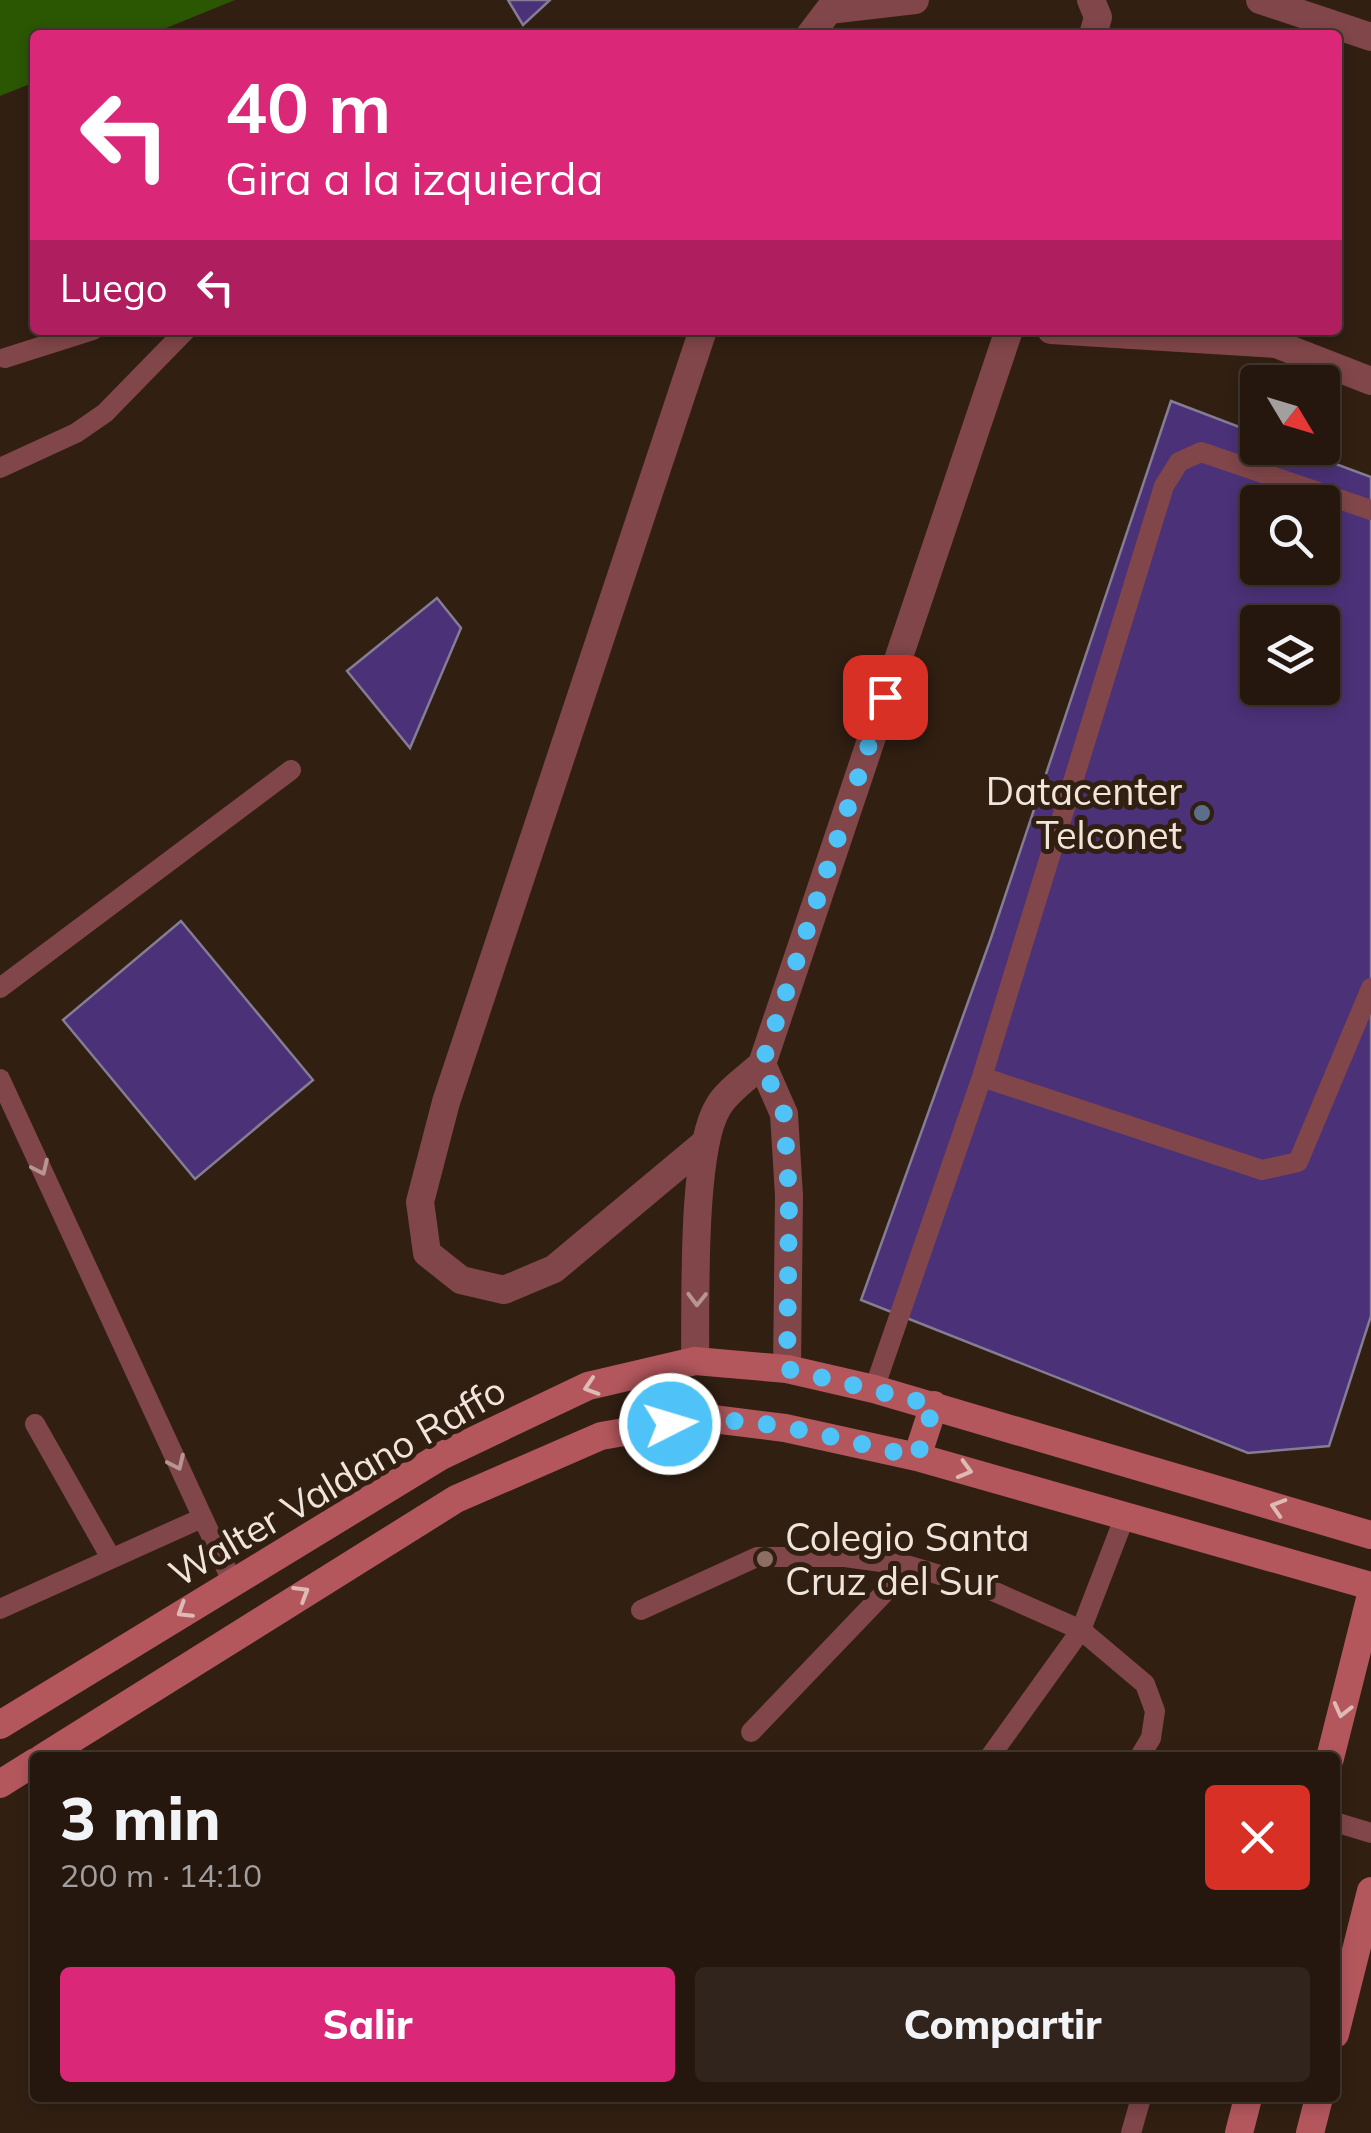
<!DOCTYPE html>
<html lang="es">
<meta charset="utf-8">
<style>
body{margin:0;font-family:Mulish,sans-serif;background:#31241c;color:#f1f3f6;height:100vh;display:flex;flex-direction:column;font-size:38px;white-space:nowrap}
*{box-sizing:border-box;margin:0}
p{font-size:32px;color:#a39f9e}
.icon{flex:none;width:55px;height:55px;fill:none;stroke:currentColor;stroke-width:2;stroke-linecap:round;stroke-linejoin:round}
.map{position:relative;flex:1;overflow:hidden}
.details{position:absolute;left:30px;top:1752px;width:1310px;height:350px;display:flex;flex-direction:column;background:#25170e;border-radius:10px;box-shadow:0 5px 15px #0003,0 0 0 2px #42362e}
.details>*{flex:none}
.guide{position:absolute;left:30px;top:30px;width:1312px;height:305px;border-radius:10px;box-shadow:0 5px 15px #0003,0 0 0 2px #42362e;background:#db2777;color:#fff;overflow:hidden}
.needle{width:65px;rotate:128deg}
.tools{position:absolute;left:1240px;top:365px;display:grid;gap:20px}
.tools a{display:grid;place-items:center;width:100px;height:100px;border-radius:10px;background:#25170e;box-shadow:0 5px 15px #0003,0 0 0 2px #42362e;font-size:50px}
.pin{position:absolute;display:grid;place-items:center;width:85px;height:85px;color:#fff;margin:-42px;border-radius:20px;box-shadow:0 5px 15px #0006}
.me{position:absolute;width:110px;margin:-55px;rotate:85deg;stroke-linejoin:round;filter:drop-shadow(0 0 8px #0008)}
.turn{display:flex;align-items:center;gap:35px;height:210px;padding:0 30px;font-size:45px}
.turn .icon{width:130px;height:130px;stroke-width:2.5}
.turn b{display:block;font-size:70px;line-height:85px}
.then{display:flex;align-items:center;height:95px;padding:0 30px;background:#0003;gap:20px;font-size:38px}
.round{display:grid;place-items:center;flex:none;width:105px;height:105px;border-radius:10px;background:#31241c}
.overview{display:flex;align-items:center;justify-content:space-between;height:170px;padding:0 30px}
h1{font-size:60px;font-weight:800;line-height:75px}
.action{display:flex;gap:20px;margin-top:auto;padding:20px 30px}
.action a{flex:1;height:115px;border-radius:10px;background:#db2777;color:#fff;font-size:40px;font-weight:800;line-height:115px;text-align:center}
.action a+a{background:#31241c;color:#f1f3f6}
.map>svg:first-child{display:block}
.forest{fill:#2b5602}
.building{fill:#4b3177;stroke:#847d94;stroke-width:2.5;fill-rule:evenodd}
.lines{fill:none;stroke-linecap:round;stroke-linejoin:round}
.service{stroke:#804649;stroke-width:20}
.minor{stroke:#804649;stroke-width:28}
.secondary{stroke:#b3575d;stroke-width:28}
.oneway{stroke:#b89592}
.oneway2{stroke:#debab5}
.route{stroke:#4fc3f7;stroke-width:18;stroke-dasharray:0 32.4}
.service-dot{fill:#5c6f8a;stroke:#311f12;stroke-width:4}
.education-dot{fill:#8d6e63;stroke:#311f12;stroke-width:4}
.labels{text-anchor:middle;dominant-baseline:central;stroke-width:10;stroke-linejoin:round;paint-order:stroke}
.poi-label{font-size:38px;fill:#f0e4db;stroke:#311f12;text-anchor:end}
.street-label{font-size:38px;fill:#f0e4db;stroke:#311f12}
</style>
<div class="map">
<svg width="1371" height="2133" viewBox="0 0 1371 2133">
<rect width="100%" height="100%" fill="#311f12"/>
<path class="forest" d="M0,0H235L149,35H35V82L0,96Z"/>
<path class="building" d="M508,0H550L523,25Z
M1171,401L1258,434V448H1293L1371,477V1316L1329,1446L1248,1453L861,1300L991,938ZM1258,502H1322V568H1258ZM1258,622H1322V688H1258Z
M437,598L461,628L410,748L347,671Z
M181,921L313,1080L195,1179L63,1020Z"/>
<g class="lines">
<path class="service" d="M5,358L93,330
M0,468L76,433L105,413L186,330
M0,988L291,770
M982,1077L1262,1170L1298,1162L1371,988
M0,1079L232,1581
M874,1389L982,1077L1164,486L1179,462L1201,452L1371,510
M35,1424L111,1558
M0,1609L202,1518
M641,1610L757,1557H845L910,1566L993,1591L1081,1630L1145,1684L1155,1711L1151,1738L1139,1758
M751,1732L910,1566
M989,1758L1081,1630L1125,1516
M1335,1822L1371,1833
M1131,2133L1141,2098"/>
<path class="minor" d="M1091,0L1098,17L1093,35
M1260,0L1371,37
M810,35L829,10L915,0
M703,330L446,1102L420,1202L427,1253L461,1280L504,1290L554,1269L705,1143
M1051,330L1276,344L1371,381
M762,1064L784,1114L789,1196L787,1369
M695,1361C696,1304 691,1151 718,1107C727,1091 748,1077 762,1064L1009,330"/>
<path class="secondary" d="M917,1457L934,1405
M0,1725L441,1456L588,1386L695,1361L787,1369L874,1389L1371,1535
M42,1758L456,1499L601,1436L705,1418L785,1428L917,1457L1371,1586
M1330,1758L1371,1595
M0,1784L35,1762
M1335,2034L1371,1891
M1239,2133L1248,2098
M1310,2133L1319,2098"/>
</g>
<defs><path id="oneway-chevron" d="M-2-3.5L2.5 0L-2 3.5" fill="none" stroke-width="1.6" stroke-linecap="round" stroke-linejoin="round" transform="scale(2.5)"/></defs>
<g class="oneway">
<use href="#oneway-chevron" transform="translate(41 1168) rotate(65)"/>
<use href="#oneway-chevron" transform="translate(697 1299) rotate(91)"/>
<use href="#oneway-chevron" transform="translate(177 1463) rotate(65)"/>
</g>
<g class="oneway2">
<use href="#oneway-chevron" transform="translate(591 1387) rotate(162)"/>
<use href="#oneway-chevron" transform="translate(965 1470) rotate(16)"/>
<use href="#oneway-chevron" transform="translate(1278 1507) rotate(-163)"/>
<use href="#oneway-chevron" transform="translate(302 1593) rotate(-31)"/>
<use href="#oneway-chevron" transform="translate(184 1611) rotate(148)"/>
<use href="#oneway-chevron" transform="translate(1342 1710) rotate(104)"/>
</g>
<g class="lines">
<path class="route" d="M670,1424C751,1410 838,1440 917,1457L934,1405L787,1369L789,1196L784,1114L762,1064L885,697"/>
</g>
<circle class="service-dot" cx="1202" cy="813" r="10"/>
<circle class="education-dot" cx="765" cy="1559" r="10"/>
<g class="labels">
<g class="poi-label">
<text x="1182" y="791">Datacenter<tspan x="1182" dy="44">Telconet</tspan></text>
<text x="785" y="1537" text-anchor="start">Colegio Santa<tspan x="785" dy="44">Cruz del Sur</tspan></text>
</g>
<g class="street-label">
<text transform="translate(337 1481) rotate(-30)">Walter Valdano Raffo</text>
</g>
</g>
</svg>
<div class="tools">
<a><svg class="needle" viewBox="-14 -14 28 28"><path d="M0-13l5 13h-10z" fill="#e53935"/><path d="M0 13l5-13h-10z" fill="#a39f9e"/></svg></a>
<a><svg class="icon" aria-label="search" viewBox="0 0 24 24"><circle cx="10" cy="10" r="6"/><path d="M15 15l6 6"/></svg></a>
<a><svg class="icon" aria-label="layers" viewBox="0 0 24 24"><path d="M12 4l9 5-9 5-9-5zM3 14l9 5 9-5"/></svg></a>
</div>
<div class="pin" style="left:885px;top:697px;background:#d93025"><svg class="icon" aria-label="arrive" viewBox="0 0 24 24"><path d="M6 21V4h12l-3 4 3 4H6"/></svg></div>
<svg class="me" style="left:670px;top:1424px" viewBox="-20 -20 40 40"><circle r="17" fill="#4fc3f7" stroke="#fff" stroke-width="3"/><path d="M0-11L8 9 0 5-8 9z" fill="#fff"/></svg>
<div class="guide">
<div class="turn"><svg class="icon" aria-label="left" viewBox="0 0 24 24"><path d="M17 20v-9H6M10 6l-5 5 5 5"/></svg><div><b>40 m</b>Gira a la izquierda</div></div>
<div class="then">Luego<svg class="icon" aria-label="left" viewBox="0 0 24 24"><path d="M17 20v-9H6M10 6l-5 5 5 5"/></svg></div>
</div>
<section class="details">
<div class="overview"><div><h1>3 min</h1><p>200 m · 14:10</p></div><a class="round" style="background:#d93025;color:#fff"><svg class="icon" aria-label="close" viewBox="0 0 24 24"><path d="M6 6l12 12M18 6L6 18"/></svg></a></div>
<div class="action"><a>Salir</a><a>Compartir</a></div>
</section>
</div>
